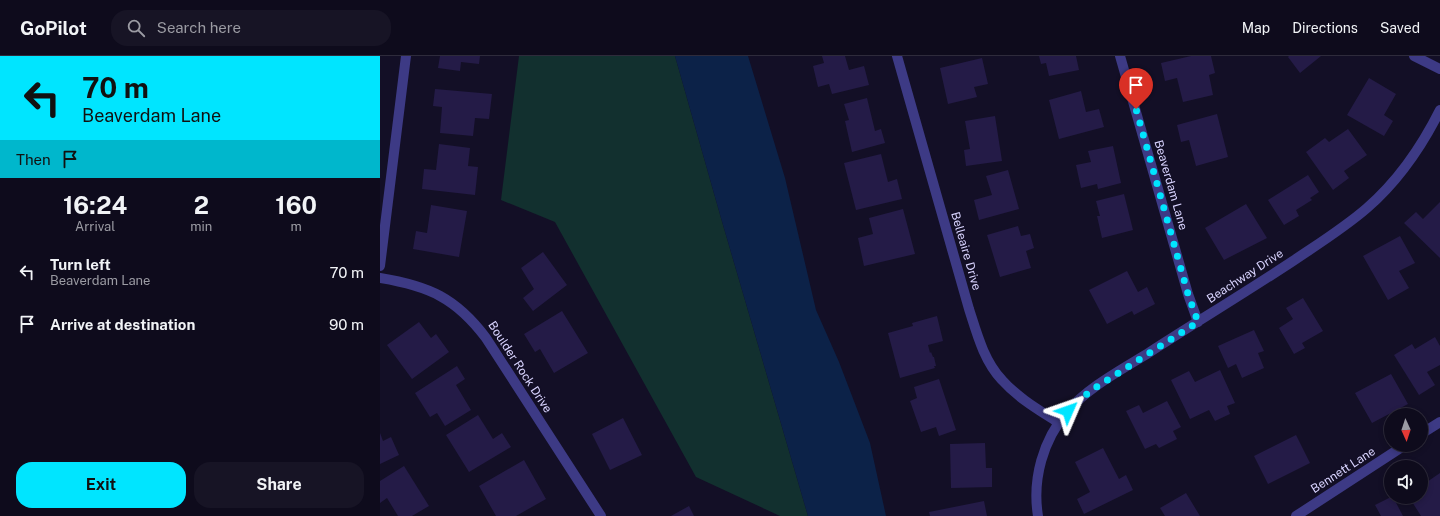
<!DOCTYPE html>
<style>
body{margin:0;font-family:"Public Sans",sans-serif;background:#171425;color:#f1f3f6;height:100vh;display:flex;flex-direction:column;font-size:15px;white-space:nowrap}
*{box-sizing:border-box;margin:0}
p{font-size:13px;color:#9b9ba3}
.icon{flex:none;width:22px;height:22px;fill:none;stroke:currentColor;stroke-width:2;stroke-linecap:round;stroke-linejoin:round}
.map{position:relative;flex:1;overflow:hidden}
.details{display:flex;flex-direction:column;background:#0e0b1c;width:380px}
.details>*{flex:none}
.banner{background:#00e5ff;color:#111;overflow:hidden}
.needle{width:26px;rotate:177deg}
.tools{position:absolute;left:1004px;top:352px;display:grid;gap:8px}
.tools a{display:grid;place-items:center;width:44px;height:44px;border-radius:50%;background:#0e0b1c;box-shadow:0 2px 6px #0003,0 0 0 1px #2e2b3b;font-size:20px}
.pin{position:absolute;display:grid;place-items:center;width:34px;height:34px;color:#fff;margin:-41px -17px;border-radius:50% 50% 50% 0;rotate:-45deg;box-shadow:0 0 4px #0007}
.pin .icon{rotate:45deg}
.me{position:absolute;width:44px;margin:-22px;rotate:47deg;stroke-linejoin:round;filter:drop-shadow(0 0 3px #0008)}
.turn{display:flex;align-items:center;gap:14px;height:84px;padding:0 16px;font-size:18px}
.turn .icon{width:52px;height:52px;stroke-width:2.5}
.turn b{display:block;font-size:28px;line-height:34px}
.then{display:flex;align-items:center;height:38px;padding:0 16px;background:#0003;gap:8px;font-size:15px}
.eta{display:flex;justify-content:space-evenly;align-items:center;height:68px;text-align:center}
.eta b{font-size:24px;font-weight:700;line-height:28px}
.primary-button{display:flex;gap:8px;margin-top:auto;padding:8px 16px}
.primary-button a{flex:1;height:46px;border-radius:16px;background:#00e5ff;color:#111;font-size:16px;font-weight:700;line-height:46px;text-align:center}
.primary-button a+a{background:#171425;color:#f1f3f6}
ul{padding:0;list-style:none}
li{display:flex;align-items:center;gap:12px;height:52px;padding:0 16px}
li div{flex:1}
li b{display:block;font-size:15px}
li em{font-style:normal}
header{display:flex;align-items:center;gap:24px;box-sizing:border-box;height:56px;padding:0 20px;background:#0e0b1c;border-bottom:1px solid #2e2b3b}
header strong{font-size:19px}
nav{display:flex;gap:22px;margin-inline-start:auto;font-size:14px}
.search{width:280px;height:36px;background:#171425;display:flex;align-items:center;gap:10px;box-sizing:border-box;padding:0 14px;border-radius:16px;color:#9b9ba3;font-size:15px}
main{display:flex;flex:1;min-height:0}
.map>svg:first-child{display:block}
.green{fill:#12302f}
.water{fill:#0c2248}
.building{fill:#241b47}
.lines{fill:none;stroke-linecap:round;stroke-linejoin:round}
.minor{stroke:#3d3a85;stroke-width:10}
.route{stroke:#00e5ff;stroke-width:7;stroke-dasharray:0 12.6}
.labels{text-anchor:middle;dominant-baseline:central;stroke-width:3;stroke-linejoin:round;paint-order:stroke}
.street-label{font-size:12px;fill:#d9d4ff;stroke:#130f26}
</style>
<header>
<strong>GoPilot</strong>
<div class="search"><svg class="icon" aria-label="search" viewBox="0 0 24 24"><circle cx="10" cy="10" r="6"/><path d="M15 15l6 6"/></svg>Search here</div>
<nav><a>Map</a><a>Directions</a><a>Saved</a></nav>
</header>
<main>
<section class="details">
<div class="banner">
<div class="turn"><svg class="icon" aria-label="left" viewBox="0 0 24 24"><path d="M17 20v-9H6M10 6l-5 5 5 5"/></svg><div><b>70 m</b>Beaverdam Lane</div></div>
<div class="then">Then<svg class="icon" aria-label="arrive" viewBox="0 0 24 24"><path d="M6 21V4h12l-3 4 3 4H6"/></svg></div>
</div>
<div class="eta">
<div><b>16:24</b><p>Arrival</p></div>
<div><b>2</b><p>min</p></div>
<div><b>160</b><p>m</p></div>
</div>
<ul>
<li><svg class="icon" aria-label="left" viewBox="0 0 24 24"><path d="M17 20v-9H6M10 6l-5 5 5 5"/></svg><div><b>Turn left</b><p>Beaverdam Lane</p></div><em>70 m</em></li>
<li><svg class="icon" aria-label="arrive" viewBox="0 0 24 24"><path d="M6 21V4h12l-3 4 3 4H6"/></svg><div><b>Arrive at destination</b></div><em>90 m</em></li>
</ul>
<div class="primary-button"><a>Exit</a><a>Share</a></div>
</section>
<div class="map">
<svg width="1060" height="460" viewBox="0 0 1060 460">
<rect width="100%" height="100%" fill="#130f26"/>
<path class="green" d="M139,0H295L341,162L428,460H400L316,421L175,166L121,144Z"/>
<path class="water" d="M295,0H368L405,122L436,254L459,306L490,387L506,460H428L341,162Z"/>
<path class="building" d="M60,0H100L99,8L81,6L80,15L58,12Z
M442,0H465L469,14L484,10L489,29L452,38L449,28L438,31L433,10L444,7Z
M659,0H696L699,14L669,20L666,7L661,8Z
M811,0H831L835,17L829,19L833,39L803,46L797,22L785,25L781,7Z
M909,0H941L920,17L908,1Z
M602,2L608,28L594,31L597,41L568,48L560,12Z
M989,22L1016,38L1004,59L1013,65L1004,80L967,59Z
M55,33L112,38L109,63L95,62L93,80L60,77L62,51L53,50Z
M701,35L706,56L719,53L724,71L679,83L669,44Z
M487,42L495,75L501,73L505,87L472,96L465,65L469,64L464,48Z
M837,58L848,101L816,110L809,84L801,86L797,69Z
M615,60L622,105L586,110L584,94L590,93L585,65Z
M968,73L987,99L964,115L969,122L953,134L926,96L945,82L949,86Z
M59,88L90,92L88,110L98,111L95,139L42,133L44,113L56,114Z
M733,90L741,127L718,133L717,128L701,132L696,109L711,106L708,95Z
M501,98L508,126L517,123L522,143L476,154L464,107Z
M628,114L639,153L599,164L594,144L612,139L606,120Z
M928,119L939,136L930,142L932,144L916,154L919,160L904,169L888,144Z
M744,138L753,174L722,182L717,160H720L716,145Z
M1060,146V202L1024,167L1036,156L1043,163Z
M866,148L887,182L844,204L825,172Z
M51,149L87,155L79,201L33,193L36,175L47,177Z
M523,153L535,198L484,210L478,182L493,178L489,162Z
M638,170L641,180L650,178L654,192L646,195L651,212L620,221L607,179Z
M1020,180L1035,207L1019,215L1029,232L1008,244L983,200Z
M163,196L187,229L153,255L143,242L154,233L141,212Z
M747,215L758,236L767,231L775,248L754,259L752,255L727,268L709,234Z
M923,242L943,275L922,287L925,292L914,298L899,272L913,263L906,252Z
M182,255L208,297L174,317L160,293L155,296L144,278Z
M557,260L563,285L548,289L550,297L551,296L553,301H554L556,310H554L555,312L520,322L508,277L533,270L532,267Z
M39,266L51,282L56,278L69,296L32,323L7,289Z
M874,274L884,295L878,297L884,312L862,322L856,308L848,312L838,290Z
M1055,281L1060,290V309L1047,316L1055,329L1039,339L1014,299L1032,288L1035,293Z
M77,310L85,323L76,329L91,354L65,370L57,357L50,361L35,337Z
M840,314L855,347L847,350L850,358L835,365L829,354L810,363L791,324L809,315L815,326Z
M1011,318L1028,348L992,367L975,337Z
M559,323L576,374L559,380L556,371L541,376L530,345L537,342L534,331Z
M787,345L801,371L793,375L797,383L779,392L776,388L765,393L746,355L759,349L763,357Z
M98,359L113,383L122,377L131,391L89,416L66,379Z
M243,362L262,399L230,414L212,378Z
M0,377L3,385L11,381L19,399L0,408Z
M916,379L930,407L888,428L874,400Z
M605,387L606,412H612V431L571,432L570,388Z
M723,392L739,423L746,419L753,434L704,458L697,443L710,436L695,406Z
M144,404L166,443L136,460H116L99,430Z
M24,410L49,450L32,460H18L7,442L0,447V425Z
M1060,417V460H1041L1029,441H1041V424L1044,428Z
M806,437L820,460H785L780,452Z
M1011,441H1013L1023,460H1001L995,449Z
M604,445L607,460H550L549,456Z
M309,450L314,460H291Z"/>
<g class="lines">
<path class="minor" d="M517,0L589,253C597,278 604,305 622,324C638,342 659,354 679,367
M740,0L808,238L818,266
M1034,0L1060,13
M0,210L26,0
M0,222C49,230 76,242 106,282L221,460
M1041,378L1060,366
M658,460C652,423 663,384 687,356C708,331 743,313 770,296C818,265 866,236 913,205C938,188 964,172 987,152C1018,125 1042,90 1060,54
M916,460L1025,389"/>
</g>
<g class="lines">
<path class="route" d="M688,355L696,346L718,330L818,266L808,238L756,53"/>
</g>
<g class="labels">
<g class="street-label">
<text transform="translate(791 129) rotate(74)">Beaverdam Lane</text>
<text transform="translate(586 195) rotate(74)">Belleaire Drive</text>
<text transform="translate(865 220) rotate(-33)">Beachway Drive</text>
<text transform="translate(140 311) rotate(57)">Boulder Rock Drive</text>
<text transform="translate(963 414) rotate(-33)">Bennett Lane</text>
</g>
</g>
</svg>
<div class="tools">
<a><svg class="needle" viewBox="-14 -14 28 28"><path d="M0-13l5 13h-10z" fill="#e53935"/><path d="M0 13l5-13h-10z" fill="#9b9ba3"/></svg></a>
<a><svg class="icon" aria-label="sound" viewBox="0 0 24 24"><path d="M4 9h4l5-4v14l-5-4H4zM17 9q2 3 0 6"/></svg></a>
</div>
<div class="pin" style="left:756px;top:53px;background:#d93025"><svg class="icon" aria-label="arrive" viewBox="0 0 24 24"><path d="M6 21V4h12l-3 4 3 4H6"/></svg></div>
<svg class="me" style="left:688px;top:355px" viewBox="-20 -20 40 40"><path d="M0-17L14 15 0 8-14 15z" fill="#00e5ff" stroke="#fff" stroke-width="4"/></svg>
</div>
</main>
